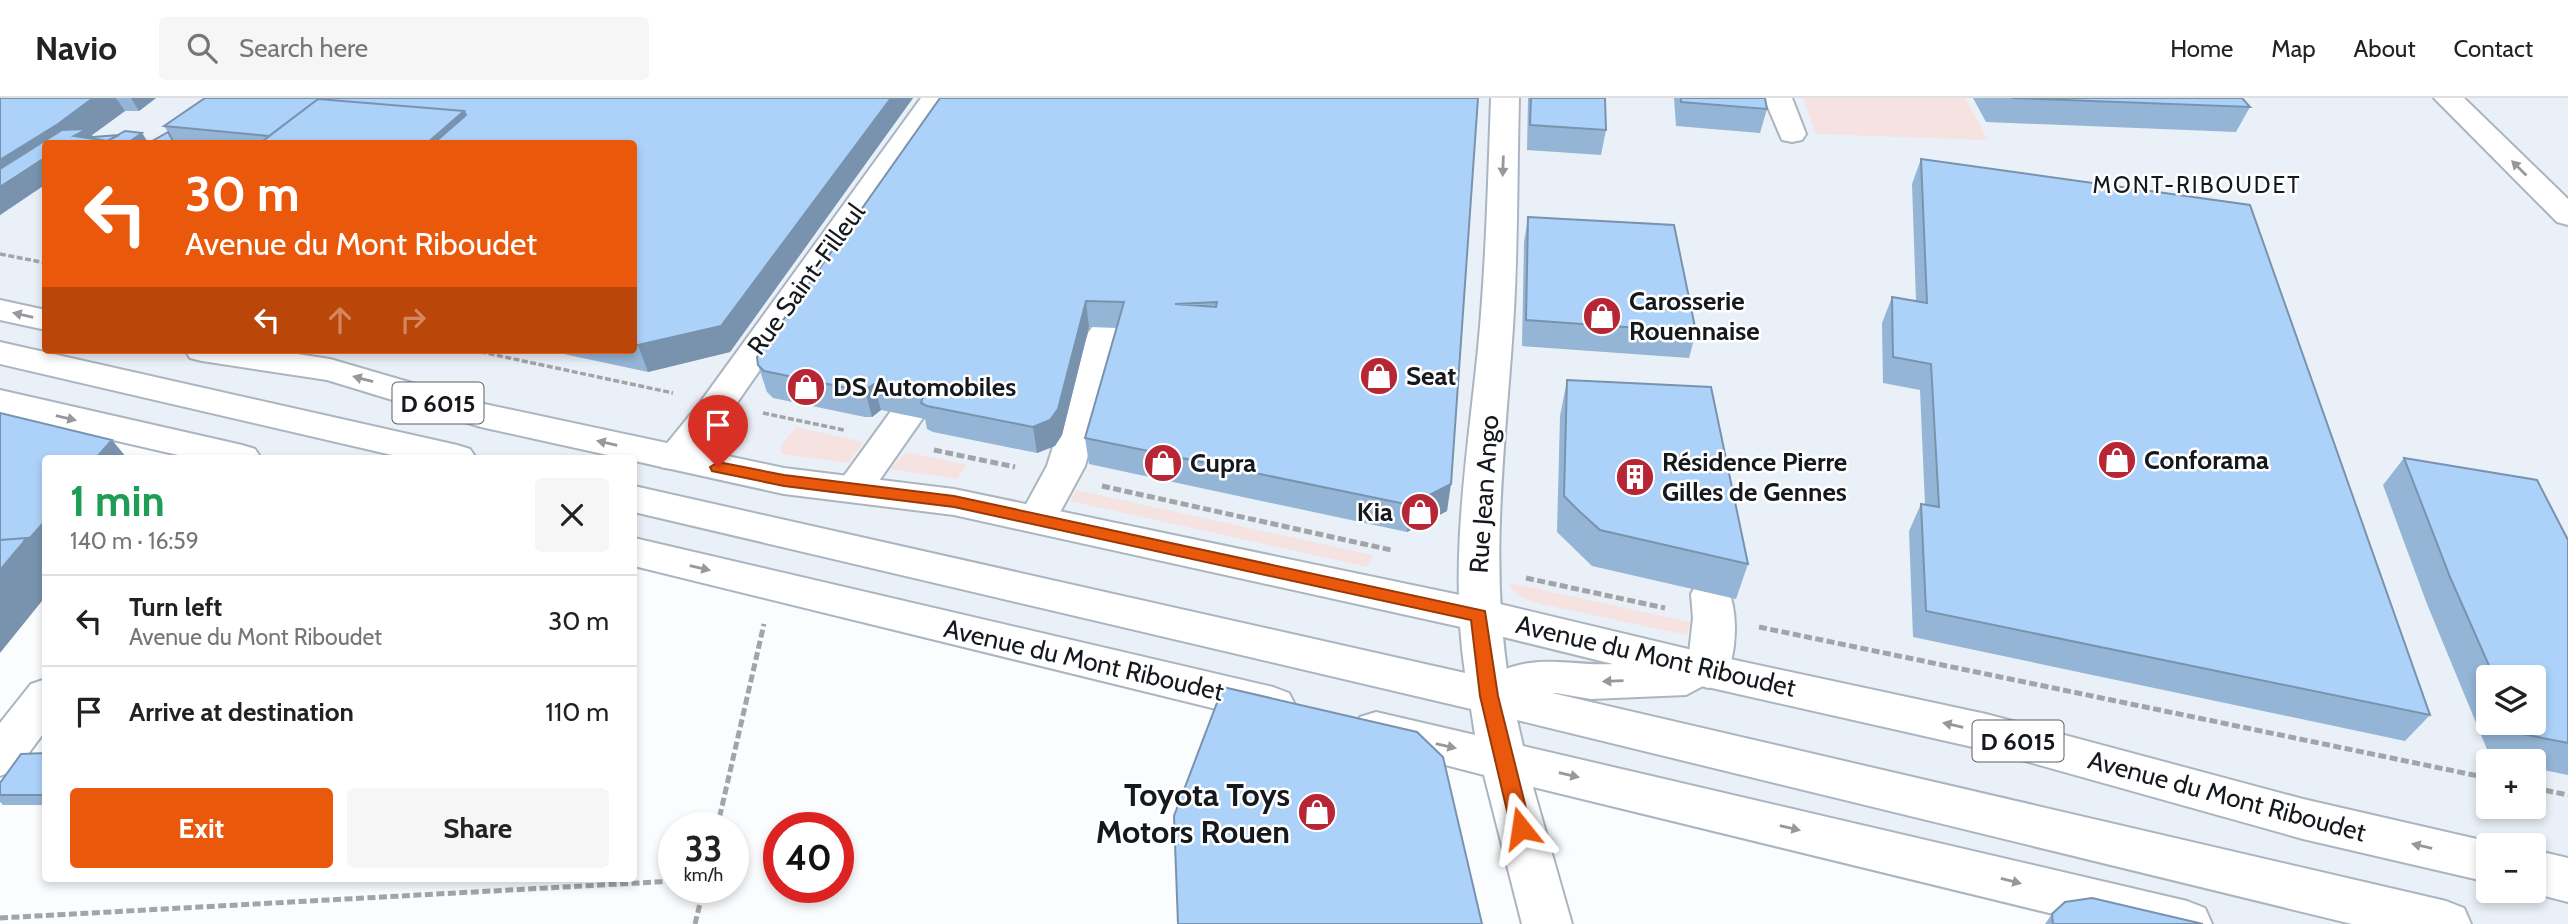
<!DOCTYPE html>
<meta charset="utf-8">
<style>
body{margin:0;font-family:Cabin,sans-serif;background:#f6f6f6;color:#222;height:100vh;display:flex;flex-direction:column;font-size:26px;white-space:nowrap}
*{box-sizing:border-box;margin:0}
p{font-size:23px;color:#767676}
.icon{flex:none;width:38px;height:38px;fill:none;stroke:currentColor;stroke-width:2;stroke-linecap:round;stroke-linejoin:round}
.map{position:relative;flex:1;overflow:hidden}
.details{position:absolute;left:42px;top:357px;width:595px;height:427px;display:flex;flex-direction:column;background:#fff;border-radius:7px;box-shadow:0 4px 10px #0003}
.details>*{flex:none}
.top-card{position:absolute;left:42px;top:42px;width:595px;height:214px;border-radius:7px;box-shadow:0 4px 10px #0003;background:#ea580c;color:#fff;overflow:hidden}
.buttons{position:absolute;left:2476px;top:567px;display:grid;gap:14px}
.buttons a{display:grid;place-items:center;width:70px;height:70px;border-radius:7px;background:#fff;box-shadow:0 4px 10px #0003;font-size:35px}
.speed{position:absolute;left:658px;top:714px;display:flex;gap:14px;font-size:35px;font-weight:700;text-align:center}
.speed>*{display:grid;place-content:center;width:91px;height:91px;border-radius:50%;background:#fff;box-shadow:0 4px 10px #0003;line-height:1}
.speed small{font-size:18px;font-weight:400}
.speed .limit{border:10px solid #d22;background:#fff;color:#111}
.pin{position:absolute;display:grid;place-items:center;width:60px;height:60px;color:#fff;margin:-72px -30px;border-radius:50% 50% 50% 0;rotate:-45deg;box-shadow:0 0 7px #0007}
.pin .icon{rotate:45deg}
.me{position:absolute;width:77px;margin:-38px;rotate:345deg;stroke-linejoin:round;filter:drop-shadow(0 0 5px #0008)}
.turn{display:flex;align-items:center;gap:24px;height:147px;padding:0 28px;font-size:32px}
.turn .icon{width:91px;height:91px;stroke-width:2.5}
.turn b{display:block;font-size:49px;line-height:60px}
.lanes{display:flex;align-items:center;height:66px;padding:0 28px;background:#0003;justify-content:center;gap:35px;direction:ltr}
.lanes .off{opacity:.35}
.round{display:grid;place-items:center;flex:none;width:74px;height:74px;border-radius:7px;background:#f6f6f6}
.summary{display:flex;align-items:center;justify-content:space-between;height:119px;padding:0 28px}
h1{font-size:42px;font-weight:700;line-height:52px;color:#1e9e55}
.cta{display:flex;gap:14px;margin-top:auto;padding:14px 28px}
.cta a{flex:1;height:80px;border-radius:7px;background:#ea580c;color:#fff;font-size:28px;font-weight:700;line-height:80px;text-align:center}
.cta a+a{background:#f6f6f6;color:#222}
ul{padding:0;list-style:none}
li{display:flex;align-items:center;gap:21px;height:91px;padding:0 28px;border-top:2px solid #e0e0e0}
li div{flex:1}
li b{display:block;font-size:26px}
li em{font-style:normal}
header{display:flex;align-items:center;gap:42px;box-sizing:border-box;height:98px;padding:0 35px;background:#fff;border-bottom:2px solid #e0e0e0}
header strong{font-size:33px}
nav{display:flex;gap:38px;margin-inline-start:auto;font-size:24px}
.search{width:490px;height:63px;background:#f6f6f6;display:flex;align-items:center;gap:18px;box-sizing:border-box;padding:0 24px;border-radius:7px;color:#767676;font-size:26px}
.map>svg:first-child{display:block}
.built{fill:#eaf0f7;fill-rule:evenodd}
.green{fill:#f5e2e1}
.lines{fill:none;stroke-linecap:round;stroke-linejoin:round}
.minor-casing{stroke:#abb5c0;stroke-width:4}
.major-casing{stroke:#abb5c0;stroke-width:4}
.path-far1{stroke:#a2a5a8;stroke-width:3.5;stroke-dasharray:6 2.5;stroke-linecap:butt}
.path{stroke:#a2a5a8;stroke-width:5;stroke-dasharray:8 3.5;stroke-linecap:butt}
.minor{fill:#fff;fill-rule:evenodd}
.major{fill:#fff;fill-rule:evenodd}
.wall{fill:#95b5d6;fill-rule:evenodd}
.shaded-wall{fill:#7993ae}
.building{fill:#add2f9;stroke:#7993ae;stroke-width:2;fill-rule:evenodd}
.oneway{fill:#969899}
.route{fill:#ea580c;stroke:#983908;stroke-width:2}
.labels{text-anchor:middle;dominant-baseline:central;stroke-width:5;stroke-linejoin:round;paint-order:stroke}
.far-neighbourhood-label{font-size:23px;letter-spacing:2px;fill:#15191d;stroke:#fff}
.shield{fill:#fff;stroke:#5b5e61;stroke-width:2}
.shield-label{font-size:24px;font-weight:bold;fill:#15191d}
.street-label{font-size:26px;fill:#15191d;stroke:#fff}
.poi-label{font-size:26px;font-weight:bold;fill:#15191d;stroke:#fff;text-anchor:start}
.near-poi-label{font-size:32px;font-weight:bold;fill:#15191d;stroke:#fff;text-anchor:end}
</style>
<header>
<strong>Navio</strong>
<div class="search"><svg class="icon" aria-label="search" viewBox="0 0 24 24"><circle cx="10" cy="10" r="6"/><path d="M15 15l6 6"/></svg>Search here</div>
<nav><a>Home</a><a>Map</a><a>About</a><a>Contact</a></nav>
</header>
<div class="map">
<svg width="2568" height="826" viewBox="0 0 2568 826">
<rect width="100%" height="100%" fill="#fafcfe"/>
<path class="built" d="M0,0H2568V826H2187L634,454V360H242L0,304ZM46,46H634V252H46ZM2488,579H2534V625H2488ZM2488,663H2534V709H2488ZM2488,747H2534V793H2488Z"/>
<path class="green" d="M1803,0H1965L1988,42L1816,36Z
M796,329L864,344L848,365L781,356V348Z
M907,354L967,367L957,381L890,371Z
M1076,392L1373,457L1368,469L1070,403Z
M1510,485L1690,524L1687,537L1541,506C1529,502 1511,498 1510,485Z"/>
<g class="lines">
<g class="minor-casing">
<path id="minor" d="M921,0H949L725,322C707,344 692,378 661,369L655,360L699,306Z
M1491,0H1519C1517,76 1518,153 1513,229C1505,351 1489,464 1509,585L2446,803L2464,810L2471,826H2352L1517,622L1523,648L2187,803L2205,810L2212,826H2094L1533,689L1572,826H1522L1484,677L1360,645L1354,632L1360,619L1376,614L1475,637L1471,611L634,414V388L1465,575C1449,466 1467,360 1478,251C1486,167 1488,84 1491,0Z
M1764,0H1792L1806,36L1802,42L1792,44L1782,42Z
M2434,0H2464L2568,101V127L2557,124Z
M1105,225L1117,228L1122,235L1085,368L1051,431L1037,435L1023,431L1018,421L1047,368L1088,235L1093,228Z
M0,244L457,347L470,351L476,360H405L0,266Z
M0,292L242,347L255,351L261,360H191L0,316Z
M907,305L920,309L925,317L867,400L854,404L841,400L835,391L841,382L894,309Z
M634,440L1273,589L1289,595L1295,607L1289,619L1273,625L634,468Z
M1711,481L1725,485C1740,512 1737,559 1723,585L1708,590L1693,585L1687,573L1693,520L1691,496L1697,485Z
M46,581V632L16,672L0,678V625L31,586Z"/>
</g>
<g class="major-casing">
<path id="major" d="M0,202L46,212V232L0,222Z
M185,252H271L330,261L484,306L784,370L954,391L1479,501L1730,561L1986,616L2303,701L2503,747H2488V784L2303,741L1986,652L1703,588L1686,597L1591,601L1556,595L1530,597L1489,615L1474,610L1467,598C1474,585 1482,582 1496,575C1539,555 1568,568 1613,566L1479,533L954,417L784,396L481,329L327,282L202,263L190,260Z
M2534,752L2568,760V804L2526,793H2534Z"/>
</g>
<path class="path-far1" d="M0,156L46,165
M472,252L673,295
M763,315L844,332"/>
<path class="path" d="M934,352L1015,369
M1102,388L1391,452
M1526,480L1665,510
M1759,529L2488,680
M2534,690L2568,697
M717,730L764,526
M0,820L674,783
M695,826L704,789"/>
<use href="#minor" class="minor"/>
<use href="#major" class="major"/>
</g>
<path class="wall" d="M0,0H156L139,13H125L92,37L93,39L119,37L125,33L142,35L148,45L168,34L164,28L205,0H913L730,254L648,274L545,252H634V46H46V86L0,117Z
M1478,0L1447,413L1407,434L1089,366L1085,340L1117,230L1089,229L1062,337L1055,348L1037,355L933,334L927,331L925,321L881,312L872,319H865L773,300L767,294L758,267Z
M1528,0H1605L1606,32L1601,57L1527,52Z
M1674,0H1765L1767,11L1760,35L1676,28Z
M1973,0H2242L2250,9L2236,34L1986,24Z
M1921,61L2430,617L2405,643L1913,539L1909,433L1921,406L1925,407L1920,292L1883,285L1882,225L1892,199L1916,203L1912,86Z
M1528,119L1696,234L1689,260L1522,248L1524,144Z
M1567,282L1748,466L1736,501L1592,468L1557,434L1560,318Z
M2404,360L2568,442V677L2534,670V663H2503L2491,661L2427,506L2383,387ZM2488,579H2534V625H2488Z
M46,655V707H3L0,704V685Z
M2052,816L2203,826H2045Z"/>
<path class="shaded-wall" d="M93,0H116L125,13L92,37L97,46H46V86L0,117V62Z
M131,0H156L139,13Z
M891,0H913L730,254L648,274L638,247Z
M464,13L477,42L472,46H426Z
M142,35L149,46H123Z
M1086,203L1089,229L1062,337L1055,348L1037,355L1033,329Z
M874,286L881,312L872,319L865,292Z
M112,342L127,360H96Z
M1451,386L1447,413L1407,434L1410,407Z
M46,422V498L0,555V472L27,440Z"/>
<path class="building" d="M0,0H93L58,26L0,62Z
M205,0H891L721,228L638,247H634V46H433L466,17L464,13L318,1L269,38L164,28Z
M940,0H1478L1451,386L1410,407L1085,340L1124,204L1086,203L1058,311L1050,322L1033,329L927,308L921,305L924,296L874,286L865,292H857L764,273L758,267L757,259ZM1217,204L1216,209L1175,206Z
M1531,0H1605L1606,32L1530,27Z
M1681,0H1765L1767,11L1681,4Z
M2012,0H2242L2250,9Z
M318,1L464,13L426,46H259Z
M87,31L74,38L107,43L125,33L142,35L126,46H46V59L0,89V71L62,32Z
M168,34L173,43L170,46H147Z
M119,37L107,43L90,40L93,39Z
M1921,61L2250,107L2430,617L1926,513L1921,406L1939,409L1931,266L1893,259L1892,199L1927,205Z
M1528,119L1674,127L1696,234L1526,222Z
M1567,282L1711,289L1748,466L1600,432L1579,413L1564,398Z
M0,315L112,342L96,360H46V422L28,442H25L27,440L0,442Z
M2404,360L2537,382L2568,442V645L2518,635L2513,625H2534V579H2494L2450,479Z
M27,440L0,472V442Z
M1223,589L1417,634L1443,659L1482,826H1178L1174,718Z
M46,655V697H0V685L21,656Z
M2092,800L2203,826H2053L2052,816L2065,804Z"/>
<defs><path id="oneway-solid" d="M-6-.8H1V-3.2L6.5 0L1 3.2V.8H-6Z" transform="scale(1.75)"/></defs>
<g class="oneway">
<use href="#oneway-solid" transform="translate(1503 68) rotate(92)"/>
<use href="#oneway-solid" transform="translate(2519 70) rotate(-135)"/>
<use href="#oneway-solid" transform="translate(23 217) rotate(-167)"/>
<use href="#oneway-solid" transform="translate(363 281) rotate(-165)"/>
<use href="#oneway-solid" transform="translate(66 320) rotate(13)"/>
<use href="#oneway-solid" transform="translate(607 345) rotate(-167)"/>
<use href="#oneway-solid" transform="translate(700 470) rotate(13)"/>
<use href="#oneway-solid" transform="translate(1613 583) rotate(178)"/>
<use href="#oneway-solid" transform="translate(1953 627) rotate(-167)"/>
<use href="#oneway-solid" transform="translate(1446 648) rotate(13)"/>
<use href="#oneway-solid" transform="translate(1569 677) rotate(13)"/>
<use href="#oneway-solid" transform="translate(1790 730) rotate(13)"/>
<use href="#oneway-solid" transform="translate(2422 748) rotate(-167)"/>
<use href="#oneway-solid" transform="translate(2011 783) rotate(14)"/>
</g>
<path class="route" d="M718,364L784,377L954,398L1485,513L1498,598L1531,730L1528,736L1521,739L1514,736L1511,730L1480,598L1471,522L954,409L784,388L712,373L710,369Z"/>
<defs>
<g id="shop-disc" transform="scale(2.0125)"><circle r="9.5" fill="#b72634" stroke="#fff"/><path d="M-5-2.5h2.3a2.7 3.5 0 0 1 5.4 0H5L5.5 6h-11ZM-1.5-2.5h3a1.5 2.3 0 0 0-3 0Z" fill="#fff"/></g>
<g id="building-disc" transform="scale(2.0125)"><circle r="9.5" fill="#b72634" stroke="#fff"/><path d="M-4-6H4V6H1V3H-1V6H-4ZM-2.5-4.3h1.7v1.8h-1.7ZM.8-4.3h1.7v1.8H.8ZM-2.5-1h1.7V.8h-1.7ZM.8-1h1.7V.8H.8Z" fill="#fff"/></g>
</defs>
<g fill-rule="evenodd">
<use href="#shop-disc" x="1602" y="218"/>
<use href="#shop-disc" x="1379" y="278"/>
<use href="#shop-disc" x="806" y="289"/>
<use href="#shop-disc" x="2117" y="362"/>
<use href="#shop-disc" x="1163" y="365"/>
<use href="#building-disc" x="1635" y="379"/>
<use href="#shop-disc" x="1420" y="414"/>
<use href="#shop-disc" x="1317" y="714"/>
</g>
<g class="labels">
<g class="far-neighbourhood-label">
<text x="2197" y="87">MONT-RIBOUDET</text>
</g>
<g class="shield">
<rect x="392.5" y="284.5" width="91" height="41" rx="5"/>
<rect x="1972.5" y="622.5" width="91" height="41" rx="5"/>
</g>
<g class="shield-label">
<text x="438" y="305">D 6015</text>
<text x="2018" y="643">D 6015</text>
</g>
<g class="street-label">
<text transform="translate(806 181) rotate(-54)">Rue Saint-Filleul</text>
<text transform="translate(1484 396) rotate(-86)">Rue Jean Ango</text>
<text transform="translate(1656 558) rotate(13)">Avenue du Mont Riboudet</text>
<text transform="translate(1084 562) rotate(13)">Avenue du Mont Riboudet</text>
<text transform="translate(2227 698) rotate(15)">Avenue du Mont Riboudet</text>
</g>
<g class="poi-label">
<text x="1629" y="203">Carosserie<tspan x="1629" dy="30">Rouennaise</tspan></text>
<text x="1406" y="278">Seat</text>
<text x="833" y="289">DS Automobiles</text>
<text x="2144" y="362">Conforama</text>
<text x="1662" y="364">Résidence Pierre<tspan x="1662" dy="30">Gilles de Gennes</tspan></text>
<text x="1190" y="365">Cupra</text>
<text x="1393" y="414" text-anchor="end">Kia</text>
</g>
<g class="near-poi-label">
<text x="1290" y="696">Toyota Toys<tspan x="1290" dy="37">Motors Rouen</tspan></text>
</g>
</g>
</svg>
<div class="buttons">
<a><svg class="icon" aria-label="layers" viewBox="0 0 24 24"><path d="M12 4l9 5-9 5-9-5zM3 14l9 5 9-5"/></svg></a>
<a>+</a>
<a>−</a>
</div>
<div class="speed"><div>33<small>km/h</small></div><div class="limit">40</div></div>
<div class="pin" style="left:718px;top:369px;background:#d93025"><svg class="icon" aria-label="arrive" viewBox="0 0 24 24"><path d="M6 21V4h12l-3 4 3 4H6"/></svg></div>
<svg class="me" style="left:1521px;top:730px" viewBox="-20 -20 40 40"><path d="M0-17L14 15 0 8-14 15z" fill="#ea580c" stroke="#fff" stroke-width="4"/></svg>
<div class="top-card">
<div class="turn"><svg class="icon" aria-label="left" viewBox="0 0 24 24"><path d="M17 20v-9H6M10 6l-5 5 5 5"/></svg><div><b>30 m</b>Avenue du Mont Riboudet</div></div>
<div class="lanes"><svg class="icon" aria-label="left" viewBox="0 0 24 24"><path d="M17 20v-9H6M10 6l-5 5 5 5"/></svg><svg class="icon off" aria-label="ahead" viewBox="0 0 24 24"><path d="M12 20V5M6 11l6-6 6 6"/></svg><svg class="icon off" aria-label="right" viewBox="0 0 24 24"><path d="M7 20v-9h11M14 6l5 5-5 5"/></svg></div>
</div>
<section class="details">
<div class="summary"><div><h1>1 min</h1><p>140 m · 16:59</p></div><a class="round"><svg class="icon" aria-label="close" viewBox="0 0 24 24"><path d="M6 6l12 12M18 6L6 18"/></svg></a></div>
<ul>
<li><svg class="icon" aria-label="left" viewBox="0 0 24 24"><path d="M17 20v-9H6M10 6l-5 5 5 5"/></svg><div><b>Turn left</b><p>Avenue du Mont Riboudet</p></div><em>30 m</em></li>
<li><svg class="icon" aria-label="arrive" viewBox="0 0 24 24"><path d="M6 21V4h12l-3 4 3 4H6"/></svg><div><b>Arrive at destination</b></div><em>110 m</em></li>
</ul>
<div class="cta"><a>Exit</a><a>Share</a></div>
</section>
</div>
